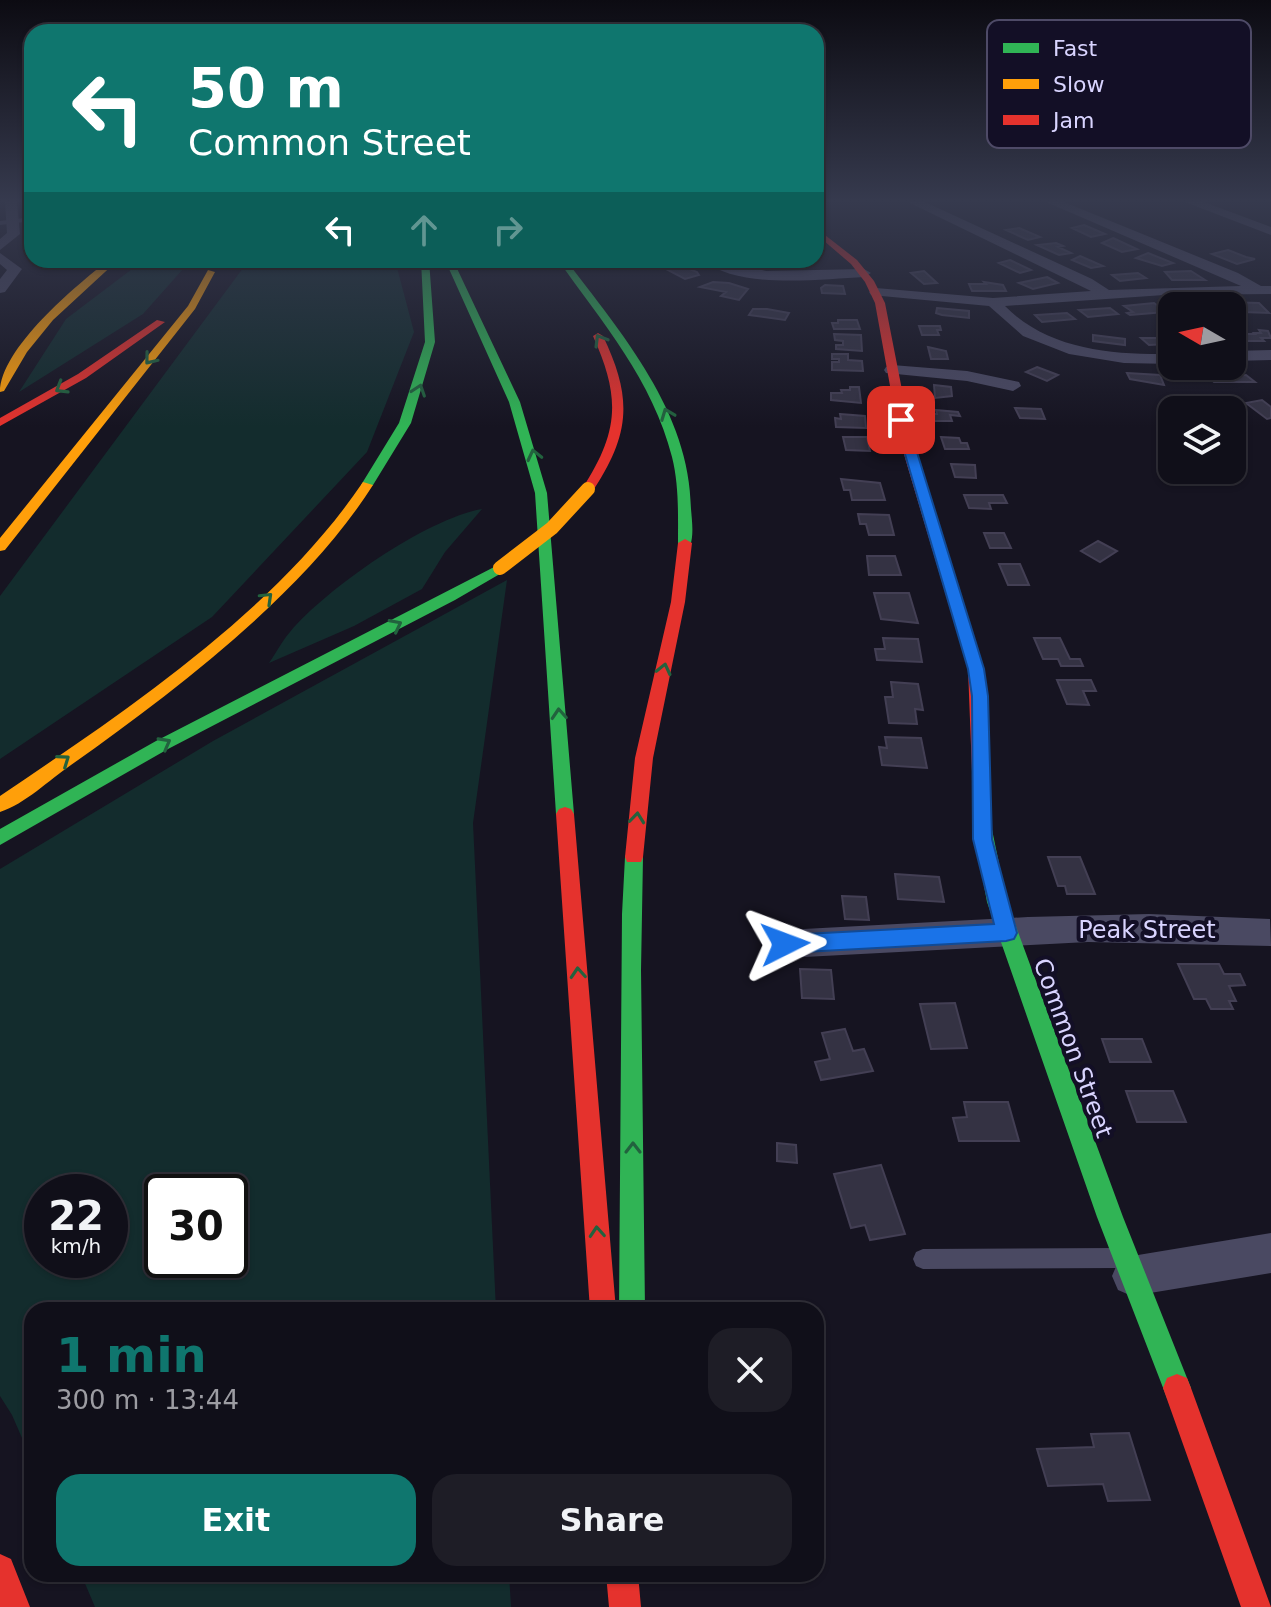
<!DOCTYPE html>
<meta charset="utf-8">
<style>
body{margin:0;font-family:"DejaVu Sans",sans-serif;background:#1e1d26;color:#f1f3f6;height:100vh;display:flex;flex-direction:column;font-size:30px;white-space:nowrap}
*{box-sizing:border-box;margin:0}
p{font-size:26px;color:#9c9ca2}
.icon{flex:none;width:44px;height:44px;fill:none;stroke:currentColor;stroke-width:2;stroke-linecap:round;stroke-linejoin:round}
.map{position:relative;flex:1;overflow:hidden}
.drawer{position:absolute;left:24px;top:1302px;width:800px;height:280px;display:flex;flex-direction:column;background:#100f19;border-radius:24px;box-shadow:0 2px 6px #0004,0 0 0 2px #302f38}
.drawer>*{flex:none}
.banner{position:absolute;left:24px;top:24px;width:800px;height:244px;border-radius:24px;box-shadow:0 2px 6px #0004,0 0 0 2px #302f38;background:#0f766e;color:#fff;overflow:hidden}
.needle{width:52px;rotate:279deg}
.fabs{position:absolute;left:1158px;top:292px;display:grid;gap:16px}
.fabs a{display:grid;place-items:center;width:88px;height:88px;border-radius:16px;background:#100f19;box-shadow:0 2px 6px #0004,0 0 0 2px #302f38;font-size:40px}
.speed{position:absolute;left:24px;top:1174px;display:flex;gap:16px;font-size:40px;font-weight:700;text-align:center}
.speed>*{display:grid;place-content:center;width:104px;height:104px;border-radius:50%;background:#100f19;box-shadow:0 2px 6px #0004,0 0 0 2px #302f38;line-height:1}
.speed small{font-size:20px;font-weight:400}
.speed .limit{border:4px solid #111;border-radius:12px;background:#fff;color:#111}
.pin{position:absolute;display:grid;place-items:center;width:68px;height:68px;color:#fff;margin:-34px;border-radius:16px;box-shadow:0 4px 12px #0006}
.me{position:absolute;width:88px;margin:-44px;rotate:87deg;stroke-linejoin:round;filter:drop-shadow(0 0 6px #0008)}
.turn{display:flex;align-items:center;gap:28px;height:168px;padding:0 32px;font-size:36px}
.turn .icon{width:104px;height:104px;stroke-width:2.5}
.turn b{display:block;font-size:56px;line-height:68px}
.lanes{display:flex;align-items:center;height:76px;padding:0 32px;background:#0003;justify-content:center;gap:40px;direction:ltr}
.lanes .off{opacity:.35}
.round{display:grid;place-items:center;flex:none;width:84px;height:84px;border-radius:24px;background:#1e1d26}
.overview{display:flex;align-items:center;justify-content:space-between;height:136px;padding:0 32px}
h1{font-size:48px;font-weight:600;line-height:60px;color:#0f766e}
.action{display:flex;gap:16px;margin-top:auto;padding:16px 32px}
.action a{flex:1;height:92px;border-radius:24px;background:#0f766e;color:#fff;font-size:32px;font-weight:600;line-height:92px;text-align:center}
.action a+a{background:#1e1d26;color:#f1f3f6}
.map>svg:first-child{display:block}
.green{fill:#132c2d;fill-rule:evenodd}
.building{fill:#343243;stroke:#433f54;stroke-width:2}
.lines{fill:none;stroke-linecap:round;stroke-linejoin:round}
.lane{fill:#4a4962;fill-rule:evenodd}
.street{fill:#4a4962;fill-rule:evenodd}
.fast{fill:#30b455;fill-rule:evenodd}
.slow{fill:#ff9f0a;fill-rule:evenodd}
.jam{fill:#e5322d;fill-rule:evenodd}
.slow-bridge{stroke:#ff9f0a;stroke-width:14}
.oneway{stroke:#22623e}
.route{fill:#1a73e8;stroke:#114b97;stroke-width:2}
.labels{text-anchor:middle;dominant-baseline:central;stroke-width:8;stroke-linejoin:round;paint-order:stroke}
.street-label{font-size:24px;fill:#d9d4ff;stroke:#130f26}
.key{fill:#130f26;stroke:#4e4a67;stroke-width:2}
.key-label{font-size:22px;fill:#d9d4ff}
</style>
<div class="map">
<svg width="1271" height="1607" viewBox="0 0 1271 1607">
<rect width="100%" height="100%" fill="#161421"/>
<path class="green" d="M144,260H191L143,314L19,392L66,319Z
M249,260H395L414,332L367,452L212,617L0,759V596Z
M482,509L445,552L422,589L354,626L269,663C276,653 282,641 290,632C327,588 426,519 482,509Z
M507,580L473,823L496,1310H32V1461L12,1415L0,1396V869L213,741ZM42,1192H110V1260H42ZM162,1192H230V1260H162Z
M81,1574H509L511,1607H95Z"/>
<path class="building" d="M1084,225L1105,234L1091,237L1072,228Z
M1019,228L1040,237L1028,240L1006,230Z
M1113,238L1137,249L1122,252L1102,243Z
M1056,243L1063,246L1058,247L1071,253L1059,255L1037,245Z
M1228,250L1246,257L1255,259L1237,264L1212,254Z
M1148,253L1173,263L1162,266L1136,258Z
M1080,256L1103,266L1091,268L1072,260Z
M1010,260L1031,270L1020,273L999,263Z
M677,264L697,272L699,275L685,279L664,268Z
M924,271L937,283L924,284L911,273Z
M1191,271L1205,280H1172L1165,272Z
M1138,273L1146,278L1120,281L1112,275Z
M1047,277L1058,283L1033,289L1019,283Z
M713,282L729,283L748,289L739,300L721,296L726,292L700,287Z
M984,282L1003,285L1006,291H972L969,284H986Z
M825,285L843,286L845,294L822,293L821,288Z
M1174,300L1210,301L1214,306H1178Z
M1224,302L1259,303L1269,313L1243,312Z
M1154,303L1166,312L1130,315L1127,313L1133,312L1124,306Z
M937,308L969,311V318L942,315L936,313Z
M1110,308L1118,314L1088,317L1079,310Z
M753,309H767L789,313L785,320L749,315Z
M1067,313L1075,319L1042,322L1035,315Z
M838,320H857L860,329H834L832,323H838Z
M919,326H940L941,330H937L939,335H922Z
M1259,330L1268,331L1271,338H1261L1264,341H1240L1233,334H1255L1254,333H1261Z
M834,334L861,335L862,351L836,349V345H843V341L835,340Z
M1093,335L1125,339V345L1093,341Z
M1160,335H1172V342H1168L1171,344L1149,345L1141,338H1162Z
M928,347L946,351L948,359H931Z
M832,354H848V360L862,361L863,371L832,370V362H839V359H832Z
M1037,367L1058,375L1047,381L1026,372Z
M1127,373L1160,375L1164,385L1130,379Z
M1227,373L1231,376L1246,375L1255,382H1214L1205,374Z
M934,385L951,387L952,396L935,398Z
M850,387H859L861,403L831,400V393H842L841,390H850Z
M1262,400L1271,407V418L1267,419L1246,403Z
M1015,408L1041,409L1045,419L1020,418Z
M936,410L958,412L960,416L950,415L952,421H934L932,414H937Z
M840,414L865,416L866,428L836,427L835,418L841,419Z
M843,437H867L870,451L846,450Z
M941,437L959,438L961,443H967L969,449H945Z
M951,464L975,465L976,478L955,477Z
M841,479L880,483L885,500H852L850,490H844Z
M964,495H1003L1007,503H989L991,509L969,508Z
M858,514L889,515L894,535H869L866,524H860Z
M984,533H1004L1011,548H990Z
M1098,541L1117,551L1100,562L1081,551Z
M867,556H895L901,575H869Z
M999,564H1020L1029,585H1008Z
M874,593H909L918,623L881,619Z
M883,638L918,639L922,662L877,660L875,649H885Z
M1034,638H1060L1070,659H1080L1083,666H1061L1058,659H1043Z
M1057,680H1091L1096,691H1083L1089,705L1067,704Z
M891,682L918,684L923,710L915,709L917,724L889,723L885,697H893Z
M885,737L921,738L927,768L882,765L879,747L887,748Z
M1048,857H1080L1095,894H1067L1065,886H1058Z
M895,874L939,877L944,902L898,899Z
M842,896L866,897L869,920L845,919Z
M1178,964H1219L1224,974H1240L1245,985L1229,986L1236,1001H1229L1233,1009H1211L1206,999H1194Z
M800,969L831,970L834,999L802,998Z
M955,1003L967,1048L931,1049L920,1004Z
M845,1029L853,1051L864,1049L873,1071L821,1080L815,1062L830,1059L822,1033Z
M1102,1039H1142L1151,1062H1110Z
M1126,1091H1173L1186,1122H1137Z
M964,1102H1008L1019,1141H959L953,1118L967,1117Z
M777,1143L796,1145L797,1163L777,1161Z
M881,1165L905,1234L870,1240L865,1225L851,1228L834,1174Z
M1129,1433L1150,1500L1108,1501L1103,1484L1048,1486L1037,1449L1094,1447L1091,1434Z"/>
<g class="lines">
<path class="lane" d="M32,217V221L0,225V221Z
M1117,1248L1124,1251L1127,1258L1124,1265L1117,1268L923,1269L916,1266L913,1259L916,1252L923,1249Z"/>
<path class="street" d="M5,202H17L20,234L0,250V239L7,233Z
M908,202H925L1092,279L1109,290L1241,286L1046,202H1064L1238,273L1261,286H1271V294L1164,295L1005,306C1048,350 1113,355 1172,354V364L1124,363L1069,354L1023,336L989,306L871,295L869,292L876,288L993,298L1091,291Z
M1185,202H1204L1271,227V235Z
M0,253L22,269L5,292L0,293V279L7,270L0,264Z
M703,260H722L766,271L864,269L871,273L864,277C820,279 738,290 703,260Z
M1271,350V360L1232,361V351Z
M892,365L967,371L1019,382L1021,386L1013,391L967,381L886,373L884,370L886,367Z
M1149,914L1270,919L1271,946L1088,942L785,958L774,954L769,944L774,934L785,930L1028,917Z
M1271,1233V1273L1132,1296L1118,1290L1112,1276L1118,1262L1132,1256Z"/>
<path class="fast" d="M421,260H429L435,342L411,423L373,485L367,489L361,485L399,423L425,342Z
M445,260H453L520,402L547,493L574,814L571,819H559L556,814L535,493L509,402Z
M558,260H566C622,334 690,412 691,509C692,521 694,535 690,546L685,547L678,543C678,514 679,485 672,457C653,381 602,322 558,260Z
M500,564L507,568L505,571L455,600L168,749L0,845V829L156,741Z
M981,765L990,771V820L1007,902L1123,1217L1191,1388L1187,1398L1177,1402L1167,1398L1097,1217L987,902L972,820V771Z
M634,849L641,852L643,857L641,970L645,1310H619L622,914L625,857L627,852Z"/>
<path class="slow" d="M109,260H118L53,320L27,352L4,391L0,392C0,349 76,285 109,260Z
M208,270L215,272L195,309L5,550L0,551V538L188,306Z
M363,482L373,485C304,594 175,691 71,765C49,780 25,804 0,812V796C127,710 276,611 363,482Z"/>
<path class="jam" d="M816,228L857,260L874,281L885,303L912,441L984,669L990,771L981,777L972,771L968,669L900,441L875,303L865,282L851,264L816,234Z
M157,320L165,322L86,378L0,426V418L78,374Z
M598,333L603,336C632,397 631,432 594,489L588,493L582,489C619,432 621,398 593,336Z
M685,539L692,543L685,602L653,758L643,857L641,862H627L625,857L635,758L671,602L678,543Z
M565,807L571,809L574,814L616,1310H590L556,814L559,809Z
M1177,1374L1187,1378L1191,1388L1271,1607H1241L1163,1388L1167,1378Z
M0,1554L11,1559L30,1607H0Z
M606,1574H638L641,1607H609Z"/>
<path class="slow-bridge" d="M500,568L552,528L588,489"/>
</g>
<defs><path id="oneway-chevron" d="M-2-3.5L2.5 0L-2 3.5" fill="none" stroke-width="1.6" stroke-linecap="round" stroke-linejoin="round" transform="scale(2)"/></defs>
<g class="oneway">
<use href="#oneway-chevron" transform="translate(600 340) rotate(-121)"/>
<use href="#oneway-chevron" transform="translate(150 359) rotate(129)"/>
<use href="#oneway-chevron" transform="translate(61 388) rotate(149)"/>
<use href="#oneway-chevron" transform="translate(419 390) rotate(-71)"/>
<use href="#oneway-chevron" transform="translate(667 414) rotate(-111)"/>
<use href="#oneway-chevron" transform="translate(534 455) rotate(-103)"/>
<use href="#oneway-chevron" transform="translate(267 598) rotate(-44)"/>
<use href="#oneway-chevron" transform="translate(396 625) rotate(-27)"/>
<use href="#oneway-chevron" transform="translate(664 669) rotate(-77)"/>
<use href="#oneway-chevron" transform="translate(559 714) rotate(-94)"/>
<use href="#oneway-chevron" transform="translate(165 743) rotate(-29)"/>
<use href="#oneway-chevron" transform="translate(64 760) rotate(-35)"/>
<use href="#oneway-chevron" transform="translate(637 818) rotate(-84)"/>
<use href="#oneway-chevron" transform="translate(578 973) rotate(-94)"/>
<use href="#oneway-chevron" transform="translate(633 1148) rotate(-90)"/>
<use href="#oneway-chevron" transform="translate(597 1232) rotate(-94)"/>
</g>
<linearGradient id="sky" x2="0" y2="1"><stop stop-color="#0c0b12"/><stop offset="0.47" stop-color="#363a4e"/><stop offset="1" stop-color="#363a4e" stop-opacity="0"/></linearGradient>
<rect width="1271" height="427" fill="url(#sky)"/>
<path class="route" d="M901,417L907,420L984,669L988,696L992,839L1017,933L1014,939L1006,941L785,953L778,950L775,944L778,937L785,935L994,924L973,839L972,696L968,669L895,420Z"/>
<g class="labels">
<g class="street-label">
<text x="1147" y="930">Peak Street</text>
<text transform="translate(1073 1048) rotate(70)">Common Street</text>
</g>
</g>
<rect x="987" y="20" width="264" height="128" rx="12" class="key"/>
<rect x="1003" y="43" width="36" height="10" fill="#30b455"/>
<rect x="1003" y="79" width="36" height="10" fill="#ff9f0a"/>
<rect x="1003" y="115" width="36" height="10" fill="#e5322d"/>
<g class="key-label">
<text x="1053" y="56">Fast</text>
<text x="1053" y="92">Slow</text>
<text x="1053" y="128">Jam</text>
</g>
</svg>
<div class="fabs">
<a><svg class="needle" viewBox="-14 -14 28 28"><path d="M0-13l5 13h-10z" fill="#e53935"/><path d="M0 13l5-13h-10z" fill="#9c9ca2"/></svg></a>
<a><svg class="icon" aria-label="layers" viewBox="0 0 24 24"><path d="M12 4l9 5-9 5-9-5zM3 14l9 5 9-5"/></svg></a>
</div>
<div class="speed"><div>22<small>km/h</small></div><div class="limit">30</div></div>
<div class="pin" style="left:901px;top:420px;background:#d93025"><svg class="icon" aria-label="arrive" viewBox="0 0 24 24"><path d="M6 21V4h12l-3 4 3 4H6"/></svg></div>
<svg class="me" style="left:785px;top:944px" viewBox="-20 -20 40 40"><path d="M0-17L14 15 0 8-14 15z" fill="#1a73e8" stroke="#fff" stroke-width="4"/></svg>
<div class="banner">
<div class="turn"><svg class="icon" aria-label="left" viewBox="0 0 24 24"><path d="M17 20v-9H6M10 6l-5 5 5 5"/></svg><div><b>50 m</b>Common Street</div></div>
<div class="lanes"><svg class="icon" aria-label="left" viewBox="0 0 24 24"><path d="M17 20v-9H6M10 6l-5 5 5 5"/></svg><svg class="icon off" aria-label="ahead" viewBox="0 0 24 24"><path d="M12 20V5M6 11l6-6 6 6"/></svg><svg class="icon off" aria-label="right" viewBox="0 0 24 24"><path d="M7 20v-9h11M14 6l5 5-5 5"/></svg></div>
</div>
<section class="drawer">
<div class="overview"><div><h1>1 min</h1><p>300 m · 13:44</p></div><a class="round"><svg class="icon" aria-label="close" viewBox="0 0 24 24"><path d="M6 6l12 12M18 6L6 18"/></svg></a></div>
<div class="action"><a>Exit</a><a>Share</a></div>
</section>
</div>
